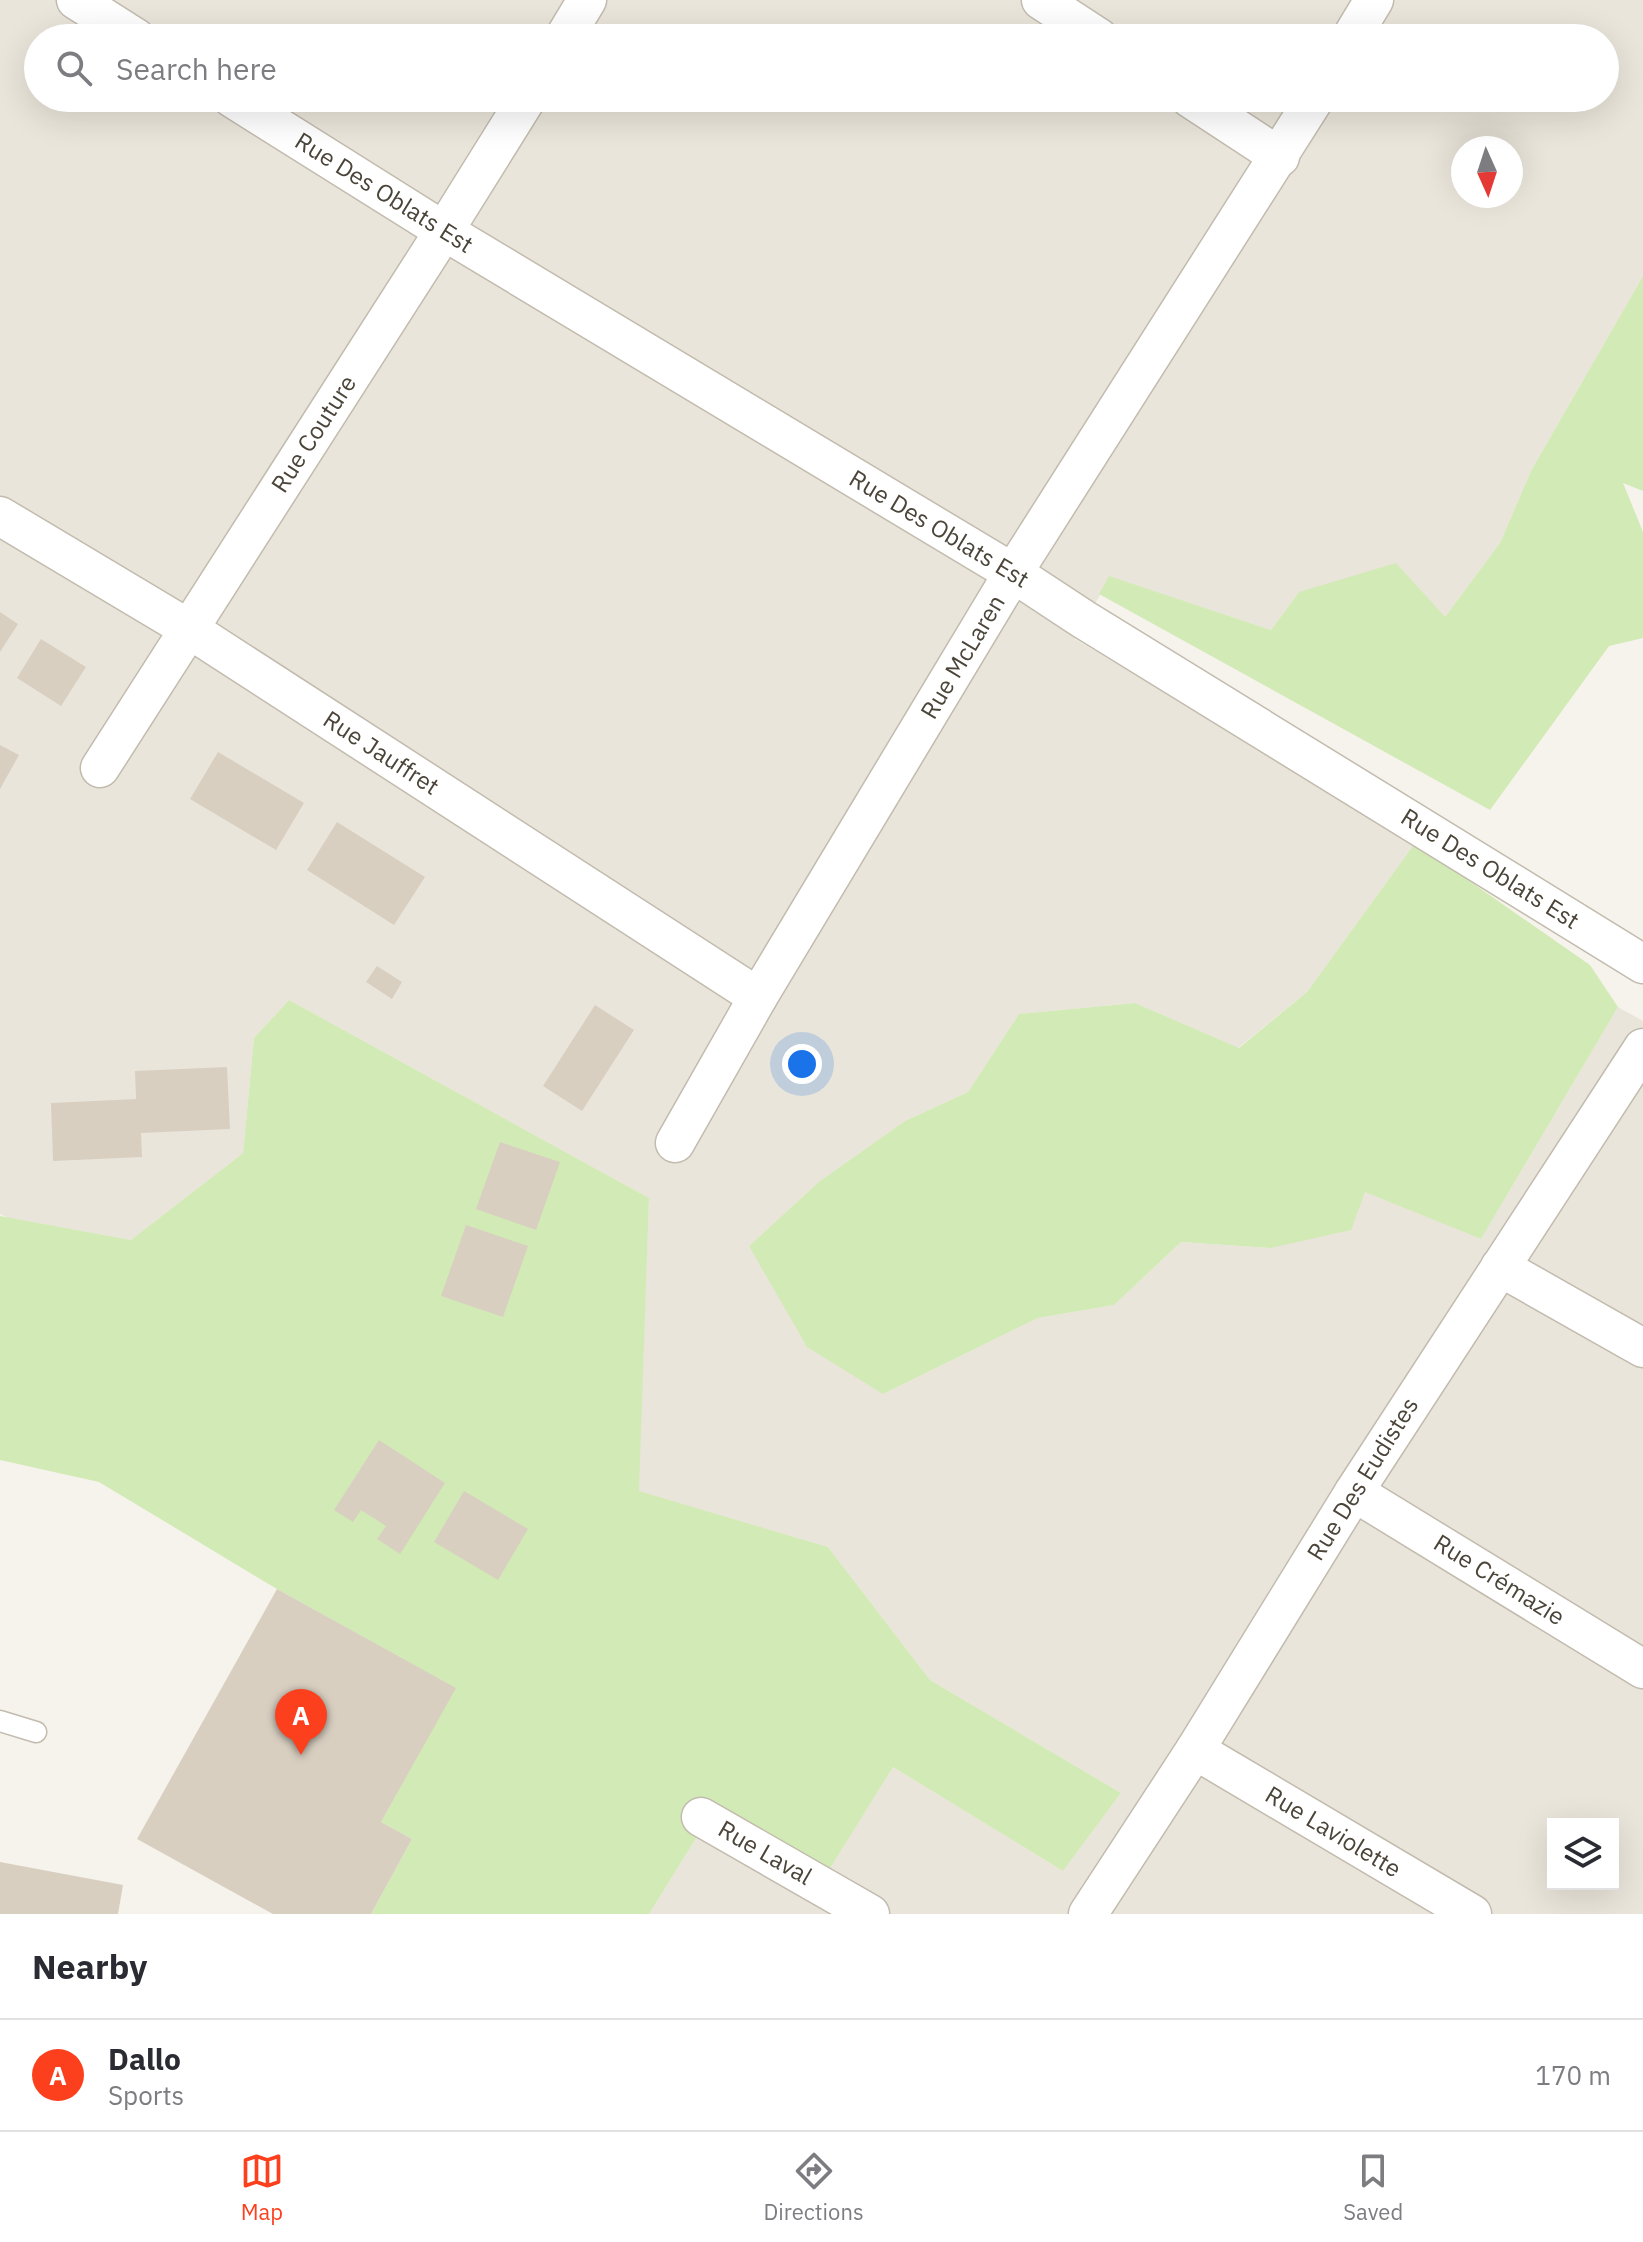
<!DOCTYPE html>
<html lang="en">
<head>
<meta charset="utf-8">
<style>
	body { margin:0; font-family:"IBM Plex Sans",sans-serif; background:#f2f2f3; color:#2b2b33 }
	.controls { position:absolute; right:24px; bottom:24px; display:grid; overflow:hidden; border-radius:0px; box-shadow:0 8px 32px #0002 }
	.controls button { width:72px; height:72px; display:grid; place-items:center; padding:0; border:0; border-bottom:2px solid #e1e1e2; background:#fff; color:#2b2b33; font:40px sans-serif }
	.compass { position:absolute; left:1451px; top:136px; width:72px; height:72px; border-radius:50%; background:#fff; box-shadow:0 8px 32px #0002; rotate:177deg }
	.you { position:absolute; left:802px; top:1064px; width:28px; height:28px; margin:-20px; border:6px solid #fff; border-radius:50%; background:#1a73e8; box-shadow:0 0 0 12px #1a73e833 }
	.badge { display:grid; place-items:center; width:52px; height:52px; border-radius:50%; background:#fc3f1d; color:#fff; font-size:26px; font-weight:700 }
	.pin { position:absolute; translate:-50% -66px; filter:drop-shadow(0 2px 4px #0008) }
	.pin::after { content:''; position:absolute; top:42px; width:28px; height:24px; background:inherit; clip-path:polygon(0 0,100% 0,50% 100%) }
	.list { margin:0; padding:0; list-style:none }
	h2 { display:flex; justify-content:space-between; align-items:center; height:104px; margin:0; padding:0 32px; font-size:34px }
	h2 small { font-size:26px; font-weight:400; color:#7c7c81 }
	.list li { display:grid; grid-template-columns:52px 1fr auto; gap:24px; align-items:center; box-sizing:border-box; height:112px; padding:0 32px; border-top:2px solid #e1e1e2 }
	.list b { display:block; font-size:30px; white-space:nowrap }
	.list p { margin:0; font-size:26px; white-space:nowrap; color:#7c7c81 }
	.list em { font-size:26px; font-style:normal; color:#7c7c81 }
	.icon { flex:none; width:44px; height:44px; fill:none; stroke:currentColor; stroke-width:2; stroke-linecap:round; stroke-linejoin:round }
	.map { position:relative; flex:none; width:1643px; height:1914px; overflow:hidden }
	.search { position:absolute; background:#fff; box-shadow:0 8px 32px #0002; left:24px; right:24px; top:24px; height:88px; display:flex; align-items:center; gap:20px; box-sizing:border-box; padding:0 28px; border-radius:44px; color:#7c7c81; font-size:30px }
	.sheet { height:216px; background:#fff }
	nav { display:flex; justify-content:space-around; align-items:center; box-sizing:border-box; height:112px; border-top:2px solid #e1e1e2; background:#fff; font-size:22px; color:#7c7c81 }
	nav a { display:grid; justify-items:center; gap:4px }
	nav .on { color:#fc3f1d }
	.map>svg:first-child { display:block }
	.residential { fill:#eae5da; fill-rule:evenodd }
	.green { fill:#d2eab5 }
	.building { fill:#d8cfc1 }
	.lines { fill:none; stroke-linecap:round; stroke-linejoin:round }
	.lane-casing { stroke:#c2bbae; stroke-width:23 }
	.street-casing { stroke:#c2bbae; stroke-width:41 }
	.lane { stroke:#fff; stroke-width:20 }
	.street { stroke:#fff; stroke-width:38 }
	.labels { text-anchor:middle; stroke-width:7; stroke-linejoin:round; paint-order:stroke }
	.street-label { font-size:24px; fill:#4b4439; stroke:#fff }
</style>
</head>
<body>
<div class="map">
<svg width="1643" height="1914" viewBox="0 0 1643 1914">
	<rect width="100%" height="100%" fill="#f6f3ec"/>
	<path class="residential" d="M0,0H1643V276L1531,471L1500,543L1445,617L1299,592L1271,630L1110,577L1075,639L1415,843L1307,992L1238,1048L1135,1003L1019,1014L968,1092L905,1121L820,1181L749,1246L883,1394L1038,1318L1114,1305L1181,1242L1271,1248L1365,1191L1481,1239L1618,1007L1643,1021V1914H649L711,1814L822,1880L893,1767L1063,1871L1121,1793L930,1680L828,1547L638,1491L649,1198L289,1000L254,1038L243,1153L131,1240L8,1218L0,1214ZM38,38H1605V98H38ZM1463,148H1511V196H1463ZM1553,1824H1613V1884H1553Z"/>
	<g class="green">
		<path d="M1643,276V491L1623,483L1643,532V638L1609,646L1490,810L1099,594L1109,576L1271,630L1299,592L1396,563L1445,617L1500,543L1531,471Z"/>
		<path d="M1415,843L1590,965L1618,1007L1481,1239L1365,1192L1351,1230L1271,1248L1181,1242L1114,1305L1038,1318L883,1394L807,1347L749,1246L820,1181L905,1121L968,1092L1019,1014L1135,1003L1239,1048L1307,992Z"/>
		<path d="M289,1000L649,1198L639,1491L828,1547L930,1680L1121,1793L1063,1871L893,1767L822,1881L711,1814L649,1914H371L412,1839L381,1822L455,1688L277,1589L99,1482L0,1460V1216L131,1240L243,1153L254,1038Z"/>
	</g>
	<g class="building">
		<path d="M0,612L18,624L0,652Z"/>
		<path d="M41,639L86,667L61,706L17,678Z"/>
		<path d="M0,745L19,755L0,789Z"/>
		<path d="M218,752L304,803L276,850L190,799Z"/>
		<path d="M337,822L425,877L394,925L307,870Z"/>
		<path d="M377,966L402,982L392,999L366,982Z"/>
		<path d="M595,1005L634,1030L582,1111L543,1086Z"/>
		<path d="M227,1067L230,1129L141,1133L142,1157L53,1161L51,1103L136,1099L135,1071Z"/>
		<path d="M500,1142L560,1162L536,1230L476,1209Z"/>
		<path d="M466,1225L528,1246L503,1317L441,1296Z"/>
		<path d="M379,1440L445,1483L400,1554L377,1539L386,1526L361,1510L353,1522L334,1510Z"/>
		<path d="M464,1491L528,1529L498,1580L434,1542Z"/>
		<path d="M277,1589L456,1688L381,1822L412,1839L371,1914H273L137,1839Z"/>
		<path d="M0,1862L123,1885L118,1914H0Z"/>
	</g>
	<g class="lines">
		<defs>
			<path id="lane" d="M0,1721L36,1732"/>
			<g id="street">
				<path d="M76,0L136,38"/>
				<path d="M1041,0L1099,38"/>
				<path d="M564,38L587,0"/>
				<path d="M1351,38L1374,0"/>
				<path d="M232,98L444,231L1013,573L1083,619L1643,964"/>
				<path d="M1190,98L1280,157"/>
				<path d="M0,516L189,629L758,997"/>
				<path d="M100,768L444,231L527,98"/>
				<path d="M675,1143L758,997L1013,573L1315,98"/>
				<path d="M1500,1267L1643,1348"/>
				<path d="M1354,1492L1643,1669"/>
				<path d="M1195,1750L1472,1914"/>
				<path d="M701,1817L870,1914"/>
				<path d="M1088,1914L1195,1750L1354,1492L1643,1048"/>
			</g>
		</defs>
		<use href="#lane" class="lane-casing"/>
		<use href="#street" class="street-casing"/>
		<use href="#lane" class="lane"/>
		<use href="#street" class="street"/>
	</g>
	<g class="labels">
		<g class="street-label">
			<text transform="translate(384 193) rotate(32)" y="8">Rue Des Oblats Est</text>
			<text transform="translate(314 434) rotate(-57)" y="8">Rue Couture</text>
			<text transform="translate(939 529) rotate(31)" y="8">Rue Des Oblats Est</text>
			<text transform="translate(963 657) rotate(-59)" y="8">Rue McLaren</text>
			<text transform="translate(381 753) rotate(33)" y="8">Rue Jauffret</text>
			<text transform="translate(1490 869) rotate(32)" y="8">Rue Des Oblats Est</text>
			<text transform="translate(1363 1479) rotate(-58)" y="8">Rue Des Eudistes</text>
			<text transform="translate(1499 1580) rotate(32)" y="8">Rue Crémazie</text>
			<text transform="translate(1333 1832) rotate(31)" y="8">Rue Laviolette</text>
			<text transform="translate(765 1853) rotate(30)" y="8">Rue Laval</text>
		</g>
	</g>
</svg>
<div class="controls">
<button><svg class="icon" aria-label="layers" viewBox="0 0 24 24"><path d="M12 4l9 5-9 5-9-5zM3 14l9 5 9-5"/></svg></button>
</div>
<svg class="compass" viewBox="-18 -18 36 36"><path d="M0-13l5 13h-10z" fill="#e53935"/><path d="M0 13l5-13h-10z" fill="#7c7c81"/></svg>
<div class="you"></div>
<div class="pin badge" style="left:301px;top:1755px">A</div>
<div class="search"><svg class="icon" aria-label="search" viewBox="0 0 24 24"><circle cx="10" cy="10" r="6"/><path d="M15 15l6 6"/></svg>Search here</div>
</div>
<section class="sheet">
<h2>Nearby<small></small></h2>
<ul class="list">
<li><span class="badge">A</span><div><b>Dallo</b><p>Sports</p></div><em>170 m</em></li>
</ul>
</section>
<nav>
<a class="on"><svg class="icon" aria-label="map" viewBox="0 0 24 24"><path d="M3 6l6-2 6 2 6-2v14l-6 2-6-2-6 2zM9 4v14M15 6v14"/></svg>Map</a>
<a><svg class="icon" aria-label="directions" viewBox="0 0 24 24"><path d="M12 3l9 9-9 9-9-9zM9 14v-3h6M13 9l2 2-2 2"/></svg>Directions</a>
<a><svg class="icon" aria-label="saved" viewBox="0 0 24 24"><path d="M7 4h10v16l-5-4-5 4z"/></svg>Saved</a>
</nav>
</body>
</html>
